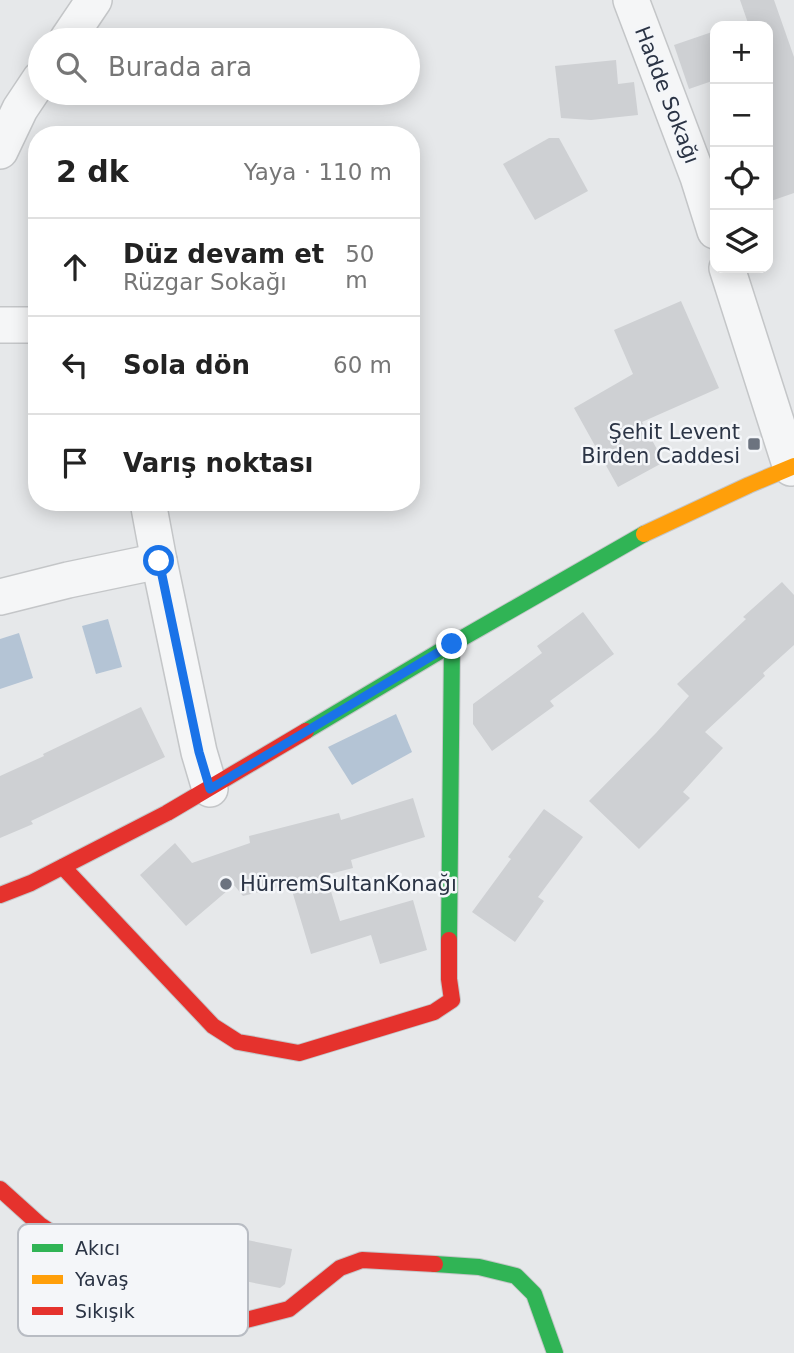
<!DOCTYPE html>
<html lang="tr">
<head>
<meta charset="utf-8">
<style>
	body { margin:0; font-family:"DejaVu Sans",sans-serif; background:#f6f6f6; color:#222 }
	.controls { position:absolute; right:21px; top:21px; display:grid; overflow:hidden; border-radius:14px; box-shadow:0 4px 18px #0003 }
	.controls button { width:63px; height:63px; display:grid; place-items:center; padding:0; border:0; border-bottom:2px solid #e0e0e0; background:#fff; color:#222; font:35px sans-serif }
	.stop { position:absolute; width:21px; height:21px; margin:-16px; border:5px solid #1a73e8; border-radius:50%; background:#fff }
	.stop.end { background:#1a73e8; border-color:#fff; box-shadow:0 2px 7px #0008 }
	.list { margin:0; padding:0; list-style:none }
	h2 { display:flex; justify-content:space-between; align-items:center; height:91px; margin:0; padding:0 28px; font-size:30px }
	h2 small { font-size:23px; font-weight:400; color:#767676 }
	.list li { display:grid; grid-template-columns:46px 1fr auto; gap:21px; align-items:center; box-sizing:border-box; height:98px; padding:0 28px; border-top:2px solid #e0e0e0 }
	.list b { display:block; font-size:26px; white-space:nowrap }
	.list p { margin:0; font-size:23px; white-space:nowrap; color:#767676 }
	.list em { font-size:23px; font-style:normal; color:#767676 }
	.icon { flex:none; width:38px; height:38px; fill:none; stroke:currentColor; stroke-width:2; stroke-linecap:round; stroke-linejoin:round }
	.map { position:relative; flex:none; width:794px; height:1353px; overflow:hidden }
	.search { position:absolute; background:#fff; box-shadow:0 4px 18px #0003; left:28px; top:28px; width:392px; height:77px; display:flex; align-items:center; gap:18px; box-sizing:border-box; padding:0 24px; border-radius:38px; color:#767676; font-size:26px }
	.panel { position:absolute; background:#fff; box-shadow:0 4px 18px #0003; left:28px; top:126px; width:392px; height:385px; border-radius:28px }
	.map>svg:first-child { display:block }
	.water { fill:#b4c4d5 }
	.building { fill:#ced0d3 }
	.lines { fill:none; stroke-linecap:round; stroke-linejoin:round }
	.street-casing { stroke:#c4c6c8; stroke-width:38 }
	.fast-casing { stroke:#c4c6c8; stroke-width:18 }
	.slow-casing { stroke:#c4c6c8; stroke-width:18 }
	.jam-casing { stroke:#c4c6c8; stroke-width:18 }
	.street { stroke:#f5f6f7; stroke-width:35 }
	.fast { stroke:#30b455; stroke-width:16 }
	.slow { stroke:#ff9f0a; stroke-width:16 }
	.jam { stroke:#e5322d; stroke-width:16 }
	.route { stroke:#1a73e8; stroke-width:9 }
	.poi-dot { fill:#6c737f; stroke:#f4f6f9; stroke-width:2.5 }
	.labels { text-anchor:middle; stroke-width:5; stroke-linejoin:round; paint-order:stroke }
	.street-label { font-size:21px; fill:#2b3445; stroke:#f4f6f9 }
	.poi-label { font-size:21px; fill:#2b3445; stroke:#f4f6f9; text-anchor:end }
	.key { fill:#f4f6f9; stroke:#b8bcc3; stroke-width:2 }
	.key-label { font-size:19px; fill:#2b3445 }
</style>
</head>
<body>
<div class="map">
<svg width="794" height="1353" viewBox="0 0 794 1353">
	<rect width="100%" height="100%" fill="#e6e8ea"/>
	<g class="water">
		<path d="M108,619L122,667L96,674L82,626Z"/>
		<path d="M19,633L33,678L0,689V639Z"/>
		<path d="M396,714L412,752L352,785L328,747Z"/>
	</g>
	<g class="building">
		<path d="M740,0H774L794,57V193L768,202V26H749Z"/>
		<path d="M715,31V80L689,89L674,45Z"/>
		<path d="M616,60L618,84L634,82L638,115L591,120L561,118L555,66Z"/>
		<path d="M549,138H559L588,191L535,220L503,164Z"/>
		<path d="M681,301L719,388L642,422L664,462L618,487L574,408L633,374L614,330Z"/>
		<path d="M782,582L794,595V645L763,673L765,676L705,732L723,748L683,792L690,798L639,849L589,801L656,733L689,696L677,684L746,619L743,617Z"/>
		<path d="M583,612L614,654L550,701L554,706L492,751L473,724V704L542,653L537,646Z"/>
		<path d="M141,707L165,757L31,821L33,824L0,838V776L44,756L43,754Z"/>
		<path d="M413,798L425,837L351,860L353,868L326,875L340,921L413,900L427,950L380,964L371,935L311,954L290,884L243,896L234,885L186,926L140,875L175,843L192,863L250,843L249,836L339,813L341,820Z"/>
		<path d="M544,809L583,837L538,897L544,901L515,942L472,912L511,859L508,857Z"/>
		<path d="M232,1237L292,1249L285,1284L280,1288L224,1277Z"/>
	</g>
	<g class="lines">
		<defs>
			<g id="street">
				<path d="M631,0L698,177L715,231"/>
				<path d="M67,40L94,0"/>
				<path d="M0,151L20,109L40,79"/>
				<path d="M727,268L791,468"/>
				<path d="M0,325H37"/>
				<path d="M148,502L159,561L199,752L210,789"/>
				<path d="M0,597L68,580L159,561"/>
			</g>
			<g id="fast">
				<path d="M306,731L452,644L644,534"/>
				<path d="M449,940L452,644"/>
				<path d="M435,1264L479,1267L516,1276L534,1294L555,1353"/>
			</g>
			<path id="slow" d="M644,534L749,485L794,466"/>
			<g id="jam">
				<path d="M63,867L213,1026L238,1042L299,1053L434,1012L452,1000L449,979V940"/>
				<path d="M0,895L31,883L167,813L306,731"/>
				<path d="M0,1189L40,1225L141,1292L195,1315L242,1321L289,1309L340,1268L362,1260L435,1264"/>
			</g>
		</defs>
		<use href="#street" class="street-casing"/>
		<use href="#fast" class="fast-casing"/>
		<use href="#slow" class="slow-casing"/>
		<use href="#jam" class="jam-casing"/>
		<use href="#street" class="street"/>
		<use href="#fast" class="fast"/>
		<use href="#slow" class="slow"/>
		<use href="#jam" class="jam"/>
	</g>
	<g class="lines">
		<path class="route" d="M159,561L199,752L210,789L452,644"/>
	</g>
	<g class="poi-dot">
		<rect x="747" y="437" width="14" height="14" rx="3.5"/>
		<circle cx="226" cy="884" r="7"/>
	</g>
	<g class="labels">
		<g class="street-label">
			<text transform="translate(667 95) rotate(69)" y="7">Hadde Sokağı</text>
		</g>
		<g class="poi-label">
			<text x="740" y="439">Şehit Levent<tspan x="740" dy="24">Birden Caddesi</tspan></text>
			<text x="240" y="891" text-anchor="start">HürremSultanKonağı</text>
		</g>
	</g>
	<rect x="18" y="1224" width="230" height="112" rx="10" class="key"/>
	<rect x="32" y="1244" width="31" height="8" fill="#30b455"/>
	<rect x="32" y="1275" width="31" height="9" fill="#ff9f0a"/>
	<rect x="32" y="1307" width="31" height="8" fill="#e5322d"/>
	<g class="key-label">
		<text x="75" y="1255">Akıcı</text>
		<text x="75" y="1286">Yavaş</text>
		<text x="75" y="1318">Sıkışık</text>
	</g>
</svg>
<div class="controls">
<button>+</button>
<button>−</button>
<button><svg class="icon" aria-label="locate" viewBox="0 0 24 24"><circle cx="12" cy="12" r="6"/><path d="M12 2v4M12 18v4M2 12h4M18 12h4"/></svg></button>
<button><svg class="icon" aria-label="layers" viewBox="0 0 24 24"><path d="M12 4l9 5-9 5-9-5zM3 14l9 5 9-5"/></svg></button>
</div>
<div class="stop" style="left:159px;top:561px"></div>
<div class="stop end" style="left:452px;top:644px"></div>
<div class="search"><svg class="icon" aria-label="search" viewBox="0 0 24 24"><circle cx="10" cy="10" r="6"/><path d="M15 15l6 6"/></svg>Burada ara</div>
<section class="panel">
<h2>2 dk<small>Yaya · 110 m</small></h2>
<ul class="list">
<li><svg class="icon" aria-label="ahead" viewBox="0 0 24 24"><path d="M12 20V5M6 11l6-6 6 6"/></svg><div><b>Düz devam et</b><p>Rüzgar Sokağı</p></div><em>50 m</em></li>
<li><svg class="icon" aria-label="left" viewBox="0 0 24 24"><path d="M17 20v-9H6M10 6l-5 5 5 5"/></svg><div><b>Sola dön</b></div><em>60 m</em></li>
<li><svg class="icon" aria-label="arrive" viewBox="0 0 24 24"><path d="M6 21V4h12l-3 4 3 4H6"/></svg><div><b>Varış noktası</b></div></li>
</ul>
</section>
</div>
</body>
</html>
